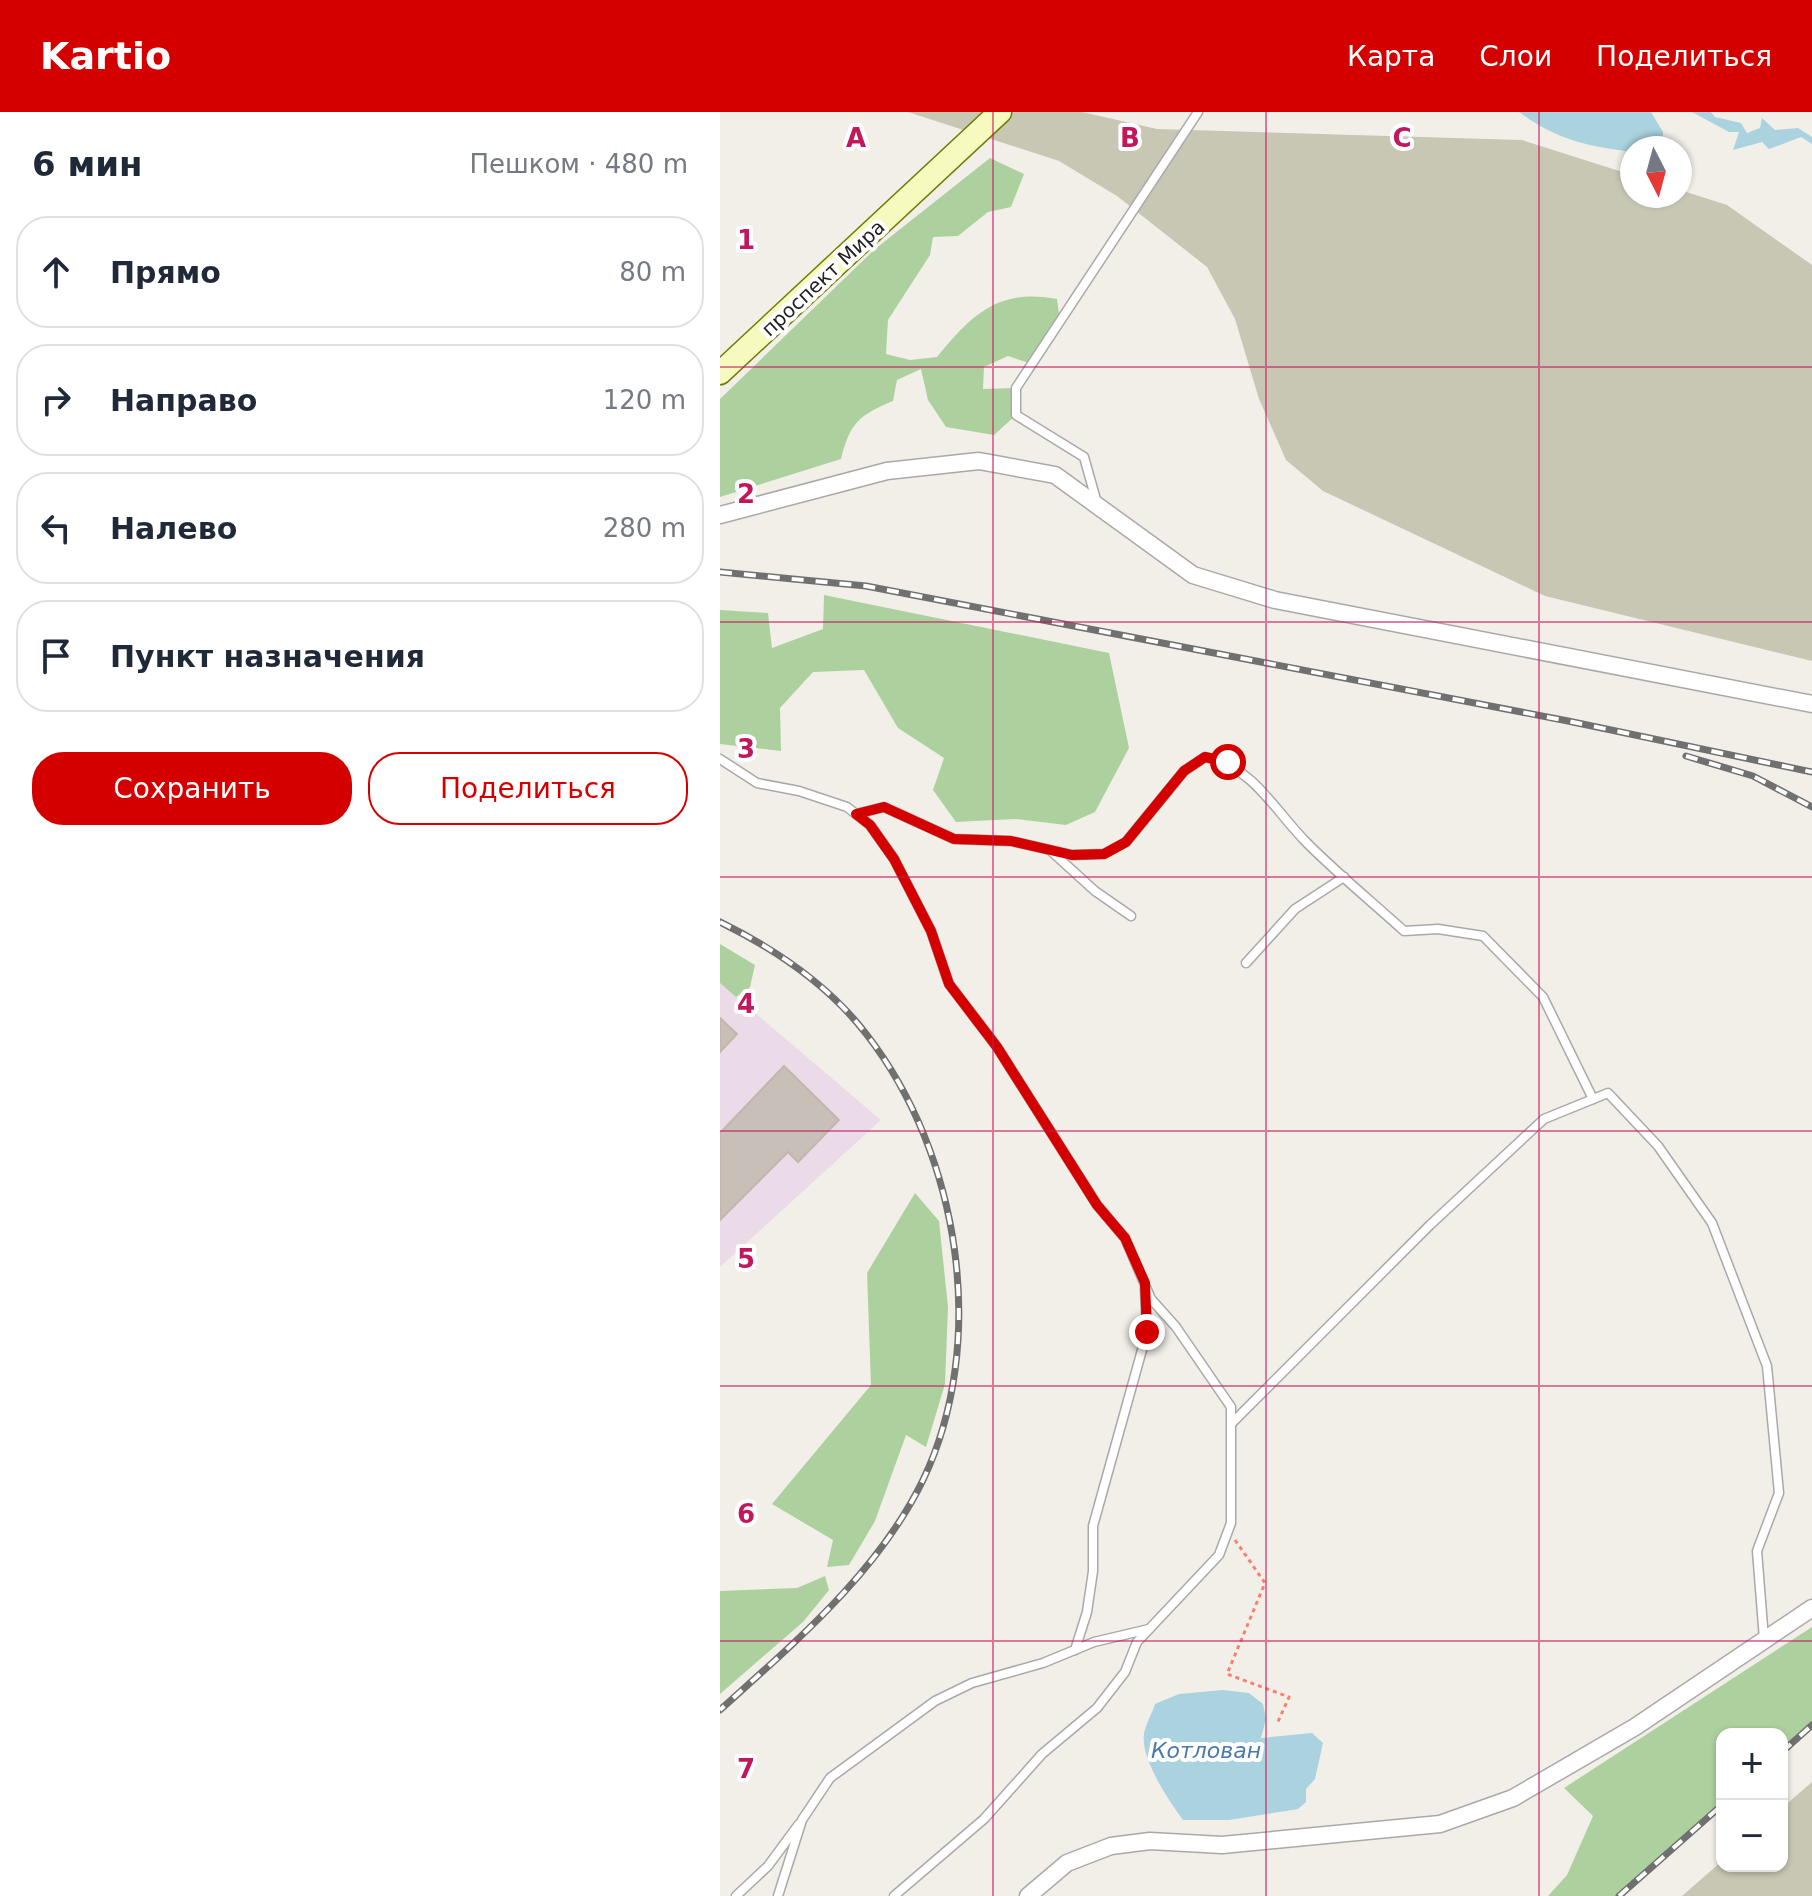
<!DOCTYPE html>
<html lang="ru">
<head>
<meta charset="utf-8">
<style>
	body { margin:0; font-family:"DejaVu Sans",sans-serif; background:#f6f6f7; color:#1f2937 }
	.controls { position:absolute; right:24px; bottom:24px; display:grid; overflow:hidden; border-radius:16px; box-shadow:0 2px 6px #0004 }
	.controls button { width:72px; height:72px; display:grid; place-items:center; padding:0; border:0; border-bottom:2px solid #e0e1e3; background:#fff; color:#1f2937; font:40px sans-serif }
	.compass { position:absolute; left:900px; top:24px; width:72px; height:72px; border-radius:50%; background:#fff; box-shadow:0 2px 6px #0004; rotate:174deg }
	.stop { position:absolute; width:24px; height:24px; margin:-18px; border:6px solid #d40000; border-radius:50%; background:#fff }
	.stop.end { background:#d40000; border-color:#fff; box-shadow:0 2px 8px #0008 }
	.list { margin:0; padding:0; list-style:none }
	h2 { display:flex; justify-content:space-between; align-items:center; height:104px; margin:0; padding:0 32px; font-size:34px }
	h2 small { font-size:26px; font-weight:400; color:#747a83 }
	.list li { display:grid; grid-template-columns:52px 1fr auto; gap:24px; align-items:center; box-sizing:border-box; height:112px; margin:0 16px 16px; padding:0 16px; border:2px solid #e0e1e3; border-radius:32px }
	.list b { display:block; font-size:30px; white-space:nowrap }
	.list em { font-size:26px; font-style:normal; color:#747a83 }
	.actions { display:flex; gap:16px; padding:24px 32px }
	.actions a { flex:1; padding:18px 0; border:2px solid #d40000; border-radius:32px; text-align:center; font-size:28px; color:#d40000 }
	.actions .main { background:#d40000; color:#fff }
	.icon { flex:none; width:44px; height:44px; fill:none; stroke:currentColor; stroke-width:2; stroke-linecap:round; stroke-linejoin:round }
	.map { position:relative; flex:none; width:1092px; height:1784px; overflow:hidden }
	header { display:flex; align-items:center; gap:48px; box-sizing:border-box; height:112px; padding:0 40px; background:#d40000; color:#fff }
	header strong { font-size:38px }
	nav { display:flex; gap:44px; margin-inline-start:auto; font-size:28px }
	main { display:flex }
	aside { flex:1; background:#fff }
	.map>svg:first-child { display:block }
	.industrial { fill:#ebdbe8 }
	.construction { fill:#c7c7b4 }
	.forest { fill:#add19e }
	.water { fill:#aad3df }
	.building { fill:#c7bfb8; stroke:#c4b6ab; stroke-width:2 }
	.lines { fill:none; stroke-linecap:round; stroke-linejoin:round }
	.service-casing { stroke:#a9a9a9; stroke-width:11 }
	.minor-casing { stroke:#a9a9a9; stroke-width:19 }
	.secondary-casing { stroke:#707d05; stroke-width:25 }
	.path { stroke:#fa8072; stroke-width:3; stroke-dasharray:4 4; stroke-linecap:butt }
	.service { stroke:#fff; stroke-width:8 }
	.minor { stroke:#fff; stroke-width:16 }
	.secondary { stroke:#f7fabf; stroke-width:22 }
	.rail-casing { stroke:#707070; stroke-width:7 }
	.rail { stroke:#fff; stroke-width:4; stroke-dasharray:12; stroke-linecap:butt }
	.route { stroke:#d40000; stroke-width:10 }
	.grid { fill:none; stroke:#c2185b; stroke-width:2; stroke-opacity:0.55 }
	.labels { text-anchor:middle; stroke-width:8; stroke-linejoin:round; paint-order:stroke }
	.street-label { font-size:20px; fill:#222; stroke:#fff }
	.water-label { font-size:22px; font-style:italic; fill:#4a7aab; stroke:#fff }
	.grid-label { font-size:26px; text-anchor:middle; font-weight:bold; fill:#c2185b; stroke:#fff; stroke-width:8; stroke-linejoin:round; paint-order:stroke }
</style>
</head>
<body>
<header>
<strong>Kartio</strong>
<nav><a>Карта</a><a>Слои</a><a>Поделиться</a></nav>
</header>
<main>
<aside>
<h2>6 мин<small>Пешком · 480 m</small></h2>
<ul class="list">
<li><svg class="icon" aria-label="ahead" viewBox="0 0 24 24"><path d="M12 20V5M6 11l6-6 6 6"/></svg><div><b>Прямо</b></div><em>80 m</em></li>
<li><svg class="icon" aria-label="right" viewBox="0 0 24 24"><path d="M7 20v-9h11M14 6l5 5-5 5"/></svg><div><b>Направо</b></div><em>120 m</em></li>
<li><svg class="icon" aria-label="left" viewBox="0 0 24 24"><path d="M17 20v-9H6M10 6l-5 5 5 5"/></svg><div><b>Налево</b></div><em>280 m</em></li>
<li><svg class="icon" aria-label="arrive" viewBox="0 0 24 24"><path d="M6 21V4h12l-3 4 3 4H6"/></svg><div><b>Пункт назначения</b></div></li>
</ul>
<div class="actions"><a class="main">Сохранить</a><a>Поделиться</a></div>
</aside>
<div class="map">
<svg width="1092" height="1784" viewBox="0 0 1092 1784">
	<rect width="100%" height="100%" fill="#f2efe9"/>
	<path class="industrial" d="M0,871L161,1008L0,1155Z"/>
	<g class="construction">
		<path d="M188,0H362L437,17L802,28L912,63V84H960V78L1007,93L1092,153V549L825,484L603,379L566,348L539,287L515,207L487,155L397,84L339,49Z"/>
		<path d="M1092,1670V1784H962L1002,1749V1754H1062V1696Z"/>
	</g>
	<g class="forest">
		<path d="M270,46L304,62L291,95L268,100L238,124L213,125L210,143L168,208L166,242L190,248L217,245C252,202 279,176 337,187L340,210L312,252L288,244L264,255L263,277L296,276V303L274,323L226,315L208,288L201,257L177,268L173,289C139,303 130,311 121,347L0,385V287L155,137Z"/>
		<path d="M104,483L389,541L409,636L375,700L346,713L295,707L236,710L213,678L224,646L178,616L144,558L93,560L60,596L61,639L0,632V498L48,501L52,536L103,517Z"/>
		<path d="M0,832L35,853L30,875L16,885L0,871Z"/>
		<path d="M195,1081L219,1109L228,1195L225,1272L206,1335L186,1323L155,1409L129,1453L107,1455L113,1428L52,1392L151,1273L147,1161Z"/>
		<path d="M105,1464L109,1478L83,1510L0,1582V1479L77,1476Z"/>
		<path d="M1092,1515V1613L1062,1640V1622H1002V1693L899,1784H828L847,1763L873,1704L844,1676Z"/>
	</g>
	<g class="water">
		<path d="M799,0H931L943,20V32L939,36H912V40C866,34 837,28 799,0Z"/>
		<path d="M972,0H991L995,5L1021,11L1027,21L1040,16L1042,6L1055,18L1078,16L1092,25V32L1081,25L1049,37L1042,30L1013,38L1019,20H1009Z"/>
		<path d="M503,1578L529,1581L543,1592L546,1607L541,1626L592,1621L603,1631L595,1667L586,1677V1690L578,1697L509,1708H463C449,1689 420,1646 424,1622C425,1613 432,1602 435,1592L459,1582Z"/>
	</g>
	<g class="building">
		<path d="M0,906L17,922L0,940Z"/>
		<path d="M64,954L119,1008L78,1050L68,1040L0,1108V1021Z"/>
	</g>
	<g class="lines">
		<defs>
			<g id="service">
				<path d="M377,391L364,345L296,303V276L478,0"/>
				<path d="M0,647L37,671L79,679L127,695L150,713L174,747L211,819L229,872L277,935L377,1093L405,1126L431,1187L456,1215L511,1295V1411L499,1443L417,1530L405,1560L377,1596L322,1642L264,1707L174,1784"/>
				<path d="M136,702L164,695L234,727L291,729L352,743L384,742L406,730L464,659L485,645C535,656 553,697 587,731C618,762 652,790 684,819L718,817L763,824L823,885L873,987"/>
				<path d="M331,739L375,779L411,804"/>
				<path d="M526,851L575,797L624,765"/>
				<path d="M512,1311L710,1113L824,1007L888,981L938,1034L992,1111L1047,1254L1059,1381L1037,1439L1044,1527"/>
				<path d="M355,1538L367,1500L373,1459V1414L427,1220L425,1177"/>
				<path d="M16,1784L48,1754L79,1712"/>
				<path d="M58,1784L82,1708L110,1666L215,1589L252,1571L323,1551L374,1530L429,1517"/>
			</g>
			<g id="minor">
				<path d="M0,403L167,359L259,349L335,363L473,463L555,488L1092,592"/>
				<path d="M308,1784L347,1751L391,1734L430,1729L502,1733L720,1712L793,1686L915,1615L1092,1496"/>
			</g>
			<path id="secondary" d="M0,261L280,0"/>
		</defs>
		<use href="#service" class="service-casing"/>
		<use href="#minor" class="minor-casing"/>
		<use href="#secondary" class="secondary-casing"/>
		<path class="path" d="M515,1428L545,1471L507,1562L569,1585L557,1612"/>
		<use href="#service" class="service"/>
		<use href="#minor" class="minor"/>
		<use href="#secondary" class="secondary"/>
		<defs>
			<g id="rail">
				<path d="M0,460L146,474L848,609L1092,660"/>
				<path d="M966,644L1033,664L1092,695"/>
				<path d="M0,810C55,837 109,873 147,923C240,1043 269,1230 203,1368C158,1461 75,1530 0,1598"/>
				<path d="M1062,1640L1092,1613"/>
				<path d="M899,1784L1002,1693"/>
			</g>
		</defs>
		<use href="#rail" class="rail-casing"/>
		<use href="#rail" class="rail"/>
	</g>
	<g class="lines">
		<path class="route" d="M427,1220L425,1171L405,1126L377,1093L277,935L229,872L211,819L174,747L150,713L136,702L164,695L234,727L291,729L352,743L384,742L406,730L464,659L485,645L508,650"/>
	</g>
	<path class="grid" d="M273,0V1784M546,0V1784M819,0V1784M0,255H1092M0,510H1092M0,765H1092M0,1019H1092M0,1274H1092M0,1529H1092"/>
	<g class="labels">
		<g class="street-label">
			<text transform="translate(103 166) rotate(-43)" y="7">проспект Мира</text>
		</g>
		<g class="water-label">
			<text x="486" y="1646">Котлован</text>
		</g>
	</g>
	<g class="grid-label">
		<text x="136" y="35">A</text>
		<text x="410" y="35">B</text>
		<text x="682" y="35">C</text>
		<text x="26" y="137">1</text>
		<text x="26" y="391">2</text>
		<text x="26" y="646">3</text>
		<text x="26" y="901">4</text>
		<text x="26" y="1156">5</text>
		<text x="26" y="1411">6</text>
		<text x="26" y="1666">7</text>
	</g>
</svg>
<div class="controls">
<button>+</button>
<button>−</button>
</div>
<svg class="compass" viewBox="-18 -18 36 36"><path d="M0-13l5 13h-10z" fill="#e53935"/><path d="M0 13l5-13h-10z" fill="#747a83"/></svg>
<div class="stop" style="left:508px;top:650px"></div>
<div class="stop end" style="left:427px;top:1220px"></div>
</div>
</main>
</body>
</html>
